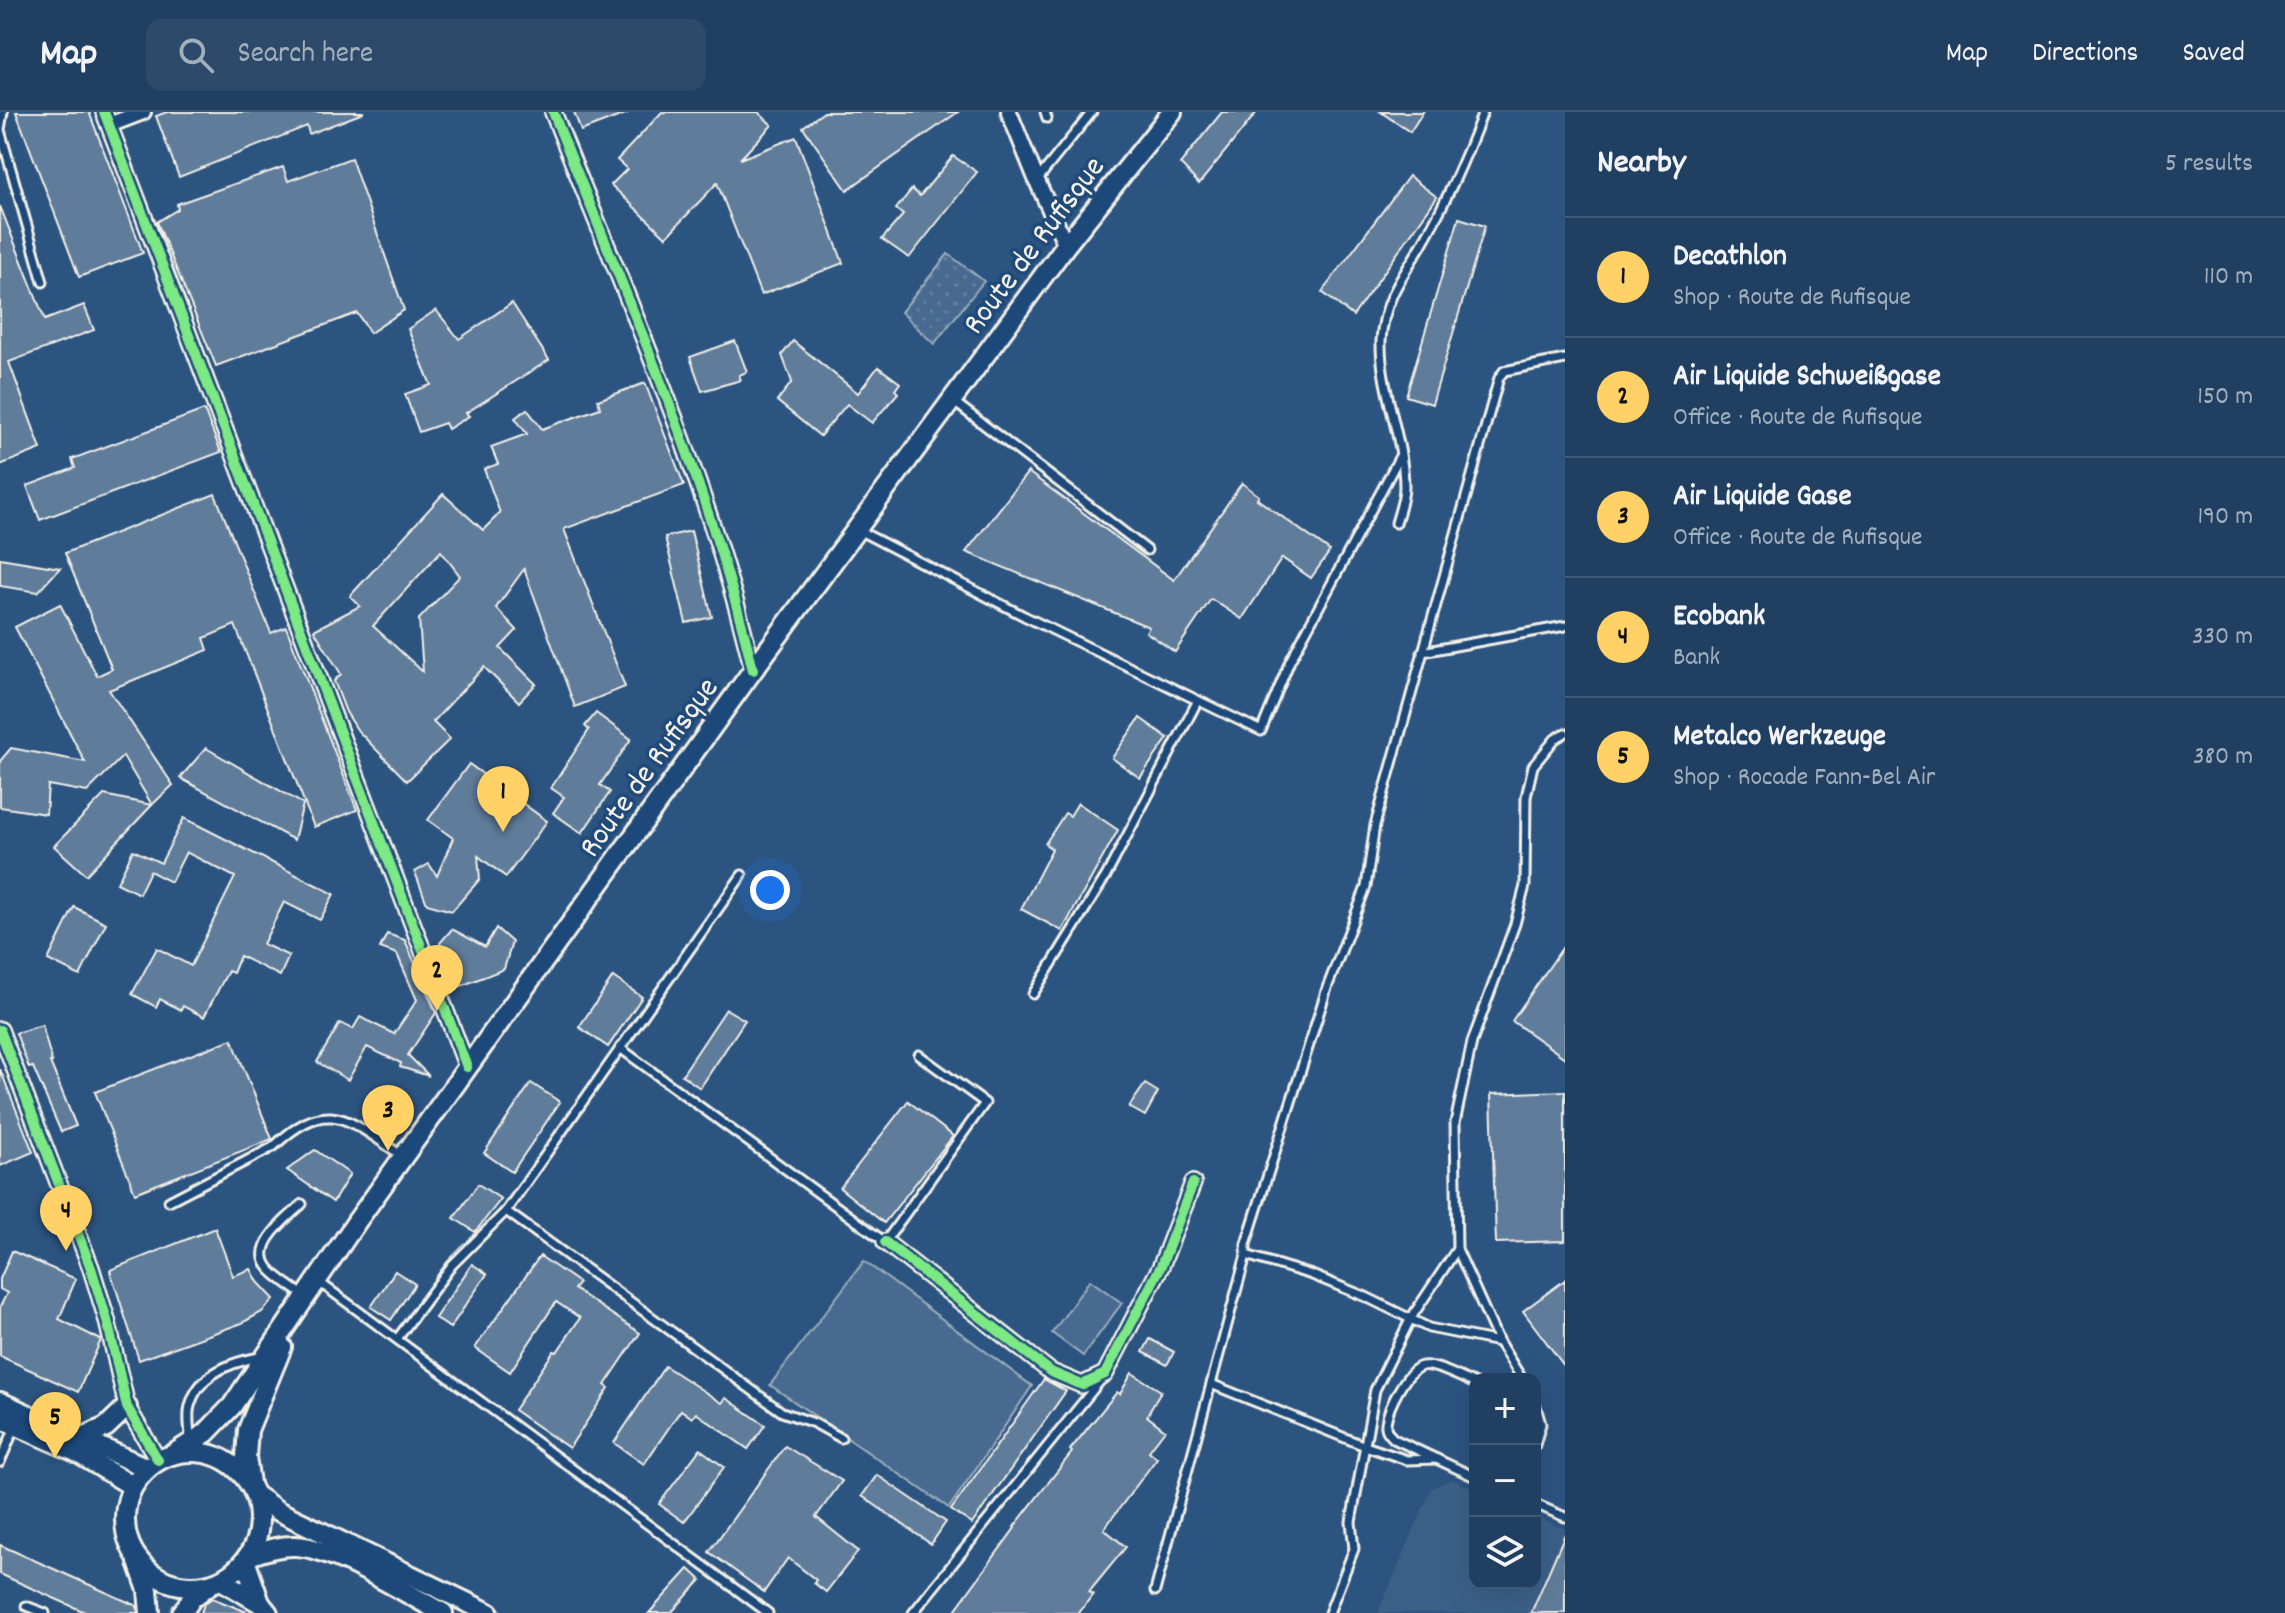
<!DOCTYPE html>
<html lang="en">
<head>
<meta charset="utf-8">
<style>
	body { margin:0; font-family:Dekko,sans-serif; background:#2d4a6a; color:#f1f3f6 }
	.controls { position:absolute; right:24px; bottom:24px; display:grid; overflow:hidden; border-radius:16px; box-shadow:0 8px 32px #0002 }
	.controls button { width:72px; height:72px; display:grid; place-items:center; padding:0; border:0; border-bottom:2px solid #3e5876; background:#213f61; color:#f1f3f6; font:40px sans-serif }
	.you { position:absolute; left:770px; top:778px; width:28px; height:28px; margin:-20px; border:6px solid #fff; border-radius:50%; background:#1a73e8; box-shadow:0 0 0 12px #1a73e833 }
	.badge { display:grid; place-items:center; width:52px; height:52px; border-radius:50%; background:#ffd166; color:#111; font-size:26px; font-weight:700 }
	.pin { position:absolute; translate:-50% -66px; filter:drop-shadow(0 2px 4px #0008) }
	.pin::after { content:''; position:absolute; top:42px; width:28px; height:24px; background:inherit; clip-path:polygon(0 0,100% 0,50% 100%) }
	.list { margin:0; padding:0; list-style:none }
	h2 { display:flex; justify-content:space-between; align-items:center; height:104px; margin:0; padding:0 32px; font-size:34px }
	h2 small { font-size:26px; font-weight:400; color:#a2afbd }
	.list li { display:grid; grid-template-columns:52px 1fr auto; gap:24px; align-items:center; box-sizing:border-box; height:120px; padding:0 32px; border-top:2px solid #3e5876 }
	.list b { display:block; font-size:30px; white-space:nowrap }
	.list p { margin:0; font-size:26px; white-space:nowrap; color:#a2afbd }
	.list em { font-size:26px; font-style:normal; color:#a2afbd }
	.icon { flex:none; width:44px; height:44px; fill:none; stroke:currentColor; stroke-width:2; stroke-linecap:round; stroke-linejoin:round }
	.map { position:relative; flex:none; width:1565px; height:1501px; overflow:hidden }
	header { display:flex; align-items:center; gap:48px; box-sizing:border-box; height:112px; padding:0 40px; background:#213f61; border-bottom:2px solid #3e5876 }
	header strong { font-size:38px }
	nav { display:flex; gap:44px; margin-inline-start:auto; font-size:28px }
	.search { width:560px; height:72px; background:#2d4a6a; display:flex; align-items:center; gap:20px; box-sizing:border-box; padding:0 28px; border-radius:16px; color:#a2afbd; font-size:30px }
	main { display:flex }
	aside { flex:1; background:#213f61 }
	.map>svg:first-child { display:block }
	.built { fill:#3b6088 }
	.green { fill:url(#green-dots); stroke:#9eaebc; stroke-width:2 }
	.pitch { fill:#496b90; stroke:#9eaebc; stroke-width:2 }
	.building { fill:#5e7b9a; stroke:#f4f1e8; stroke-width:2; fill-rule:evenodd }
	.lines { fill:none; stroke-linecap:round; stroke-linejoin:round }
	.lane-casing { stroke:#f4f1e8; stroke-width:13 }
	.street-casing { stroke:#f4f1e8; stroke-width:20 }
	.secondary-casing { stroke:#f4f1e8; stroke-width:24 }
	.lane { stroke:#1f4a7a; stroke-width:7 }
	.street { stroke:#1f4a7a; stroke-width:14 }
	.secondary { stroke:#1f4a7a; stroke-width:18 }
	.cycleway-casing { stroke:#1f4a7a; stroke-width:15 }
	.cycleway { stroke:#7ce984; stroke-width:10 }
	.labels { text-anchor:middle; stroke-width:7; stroke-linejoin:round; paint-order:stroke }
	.street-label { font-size:32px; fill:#f4f1e8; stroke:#1f4a7a }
</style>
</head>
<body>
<header>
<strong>Map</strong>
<div class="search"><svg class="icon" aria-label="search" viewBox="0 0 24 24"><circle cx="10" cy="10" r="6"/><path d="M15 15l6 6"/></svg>Search here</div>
<nav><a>Map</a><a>Directions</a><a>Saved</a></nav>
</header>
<main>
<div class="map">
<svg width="1565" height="1501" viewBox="0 0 1565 1501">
	<defs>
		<pattern id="green-dots" width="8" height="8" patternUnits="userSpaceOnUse" patternTransform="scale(2)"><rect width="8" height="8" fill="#496b90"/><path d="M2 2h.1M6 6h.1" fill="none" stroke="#6481a0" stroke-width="1.8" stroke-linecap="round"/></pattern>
	</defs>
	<rect width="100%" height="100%" fill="#2c5481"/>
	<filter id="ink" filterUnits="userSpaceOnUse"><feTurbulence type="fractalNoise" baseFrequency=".0125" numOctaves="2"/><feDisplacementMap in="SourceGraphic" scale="16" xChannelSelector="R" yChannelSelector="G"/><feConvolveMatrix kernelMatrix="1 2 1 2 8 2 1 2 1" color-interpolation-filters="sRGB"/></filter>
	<g filter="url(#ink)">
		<path class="built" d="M1452,1367L1475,1377V1471H1535V1404L1565,1417V1501H1378L1432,1376Z"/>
		<path class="green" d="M948,142L984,169L934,232L901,200Z"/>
		<g class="pitch">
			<path d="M864,1149L1032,1274L949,1396L770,1273Z"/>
			<path d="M1090,1168L1122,1191L1083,1244L1052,1221Z"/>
		</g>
		<g class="building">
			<path d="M16,0H89L143,141L79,165Z"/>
			<path d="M167,0H363V1L309,22L307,14L179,65L156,4Z"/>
			<path d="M574,0H628V1L581,19Z"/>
			<path d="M662,0H758L772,13L740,47L796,25L843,151L761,183L717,71L666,125L611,73L627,57L617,48Z"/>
			<path d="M824,0H958L847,78L803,15Z"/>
			<path d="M1222,0H1257L1199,72L1180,52Z"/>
			<path d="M1381,0H1423L1410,20Z"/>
			<path d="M953,44L977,60L909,146L882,127L903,103L896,97L912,77L920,84Z"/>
			<path d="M351,46L404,198L370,221L357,201L216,254L157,110L178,97L177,92L283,55L288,69Z"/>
			<path d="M1409,64L1437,85L1353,204L1322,180Z"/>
			<path d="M0,94L45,208L84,193L94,218L9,250L41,337L0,353Z"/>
			<path d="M1459,106L1485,114L1432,292L1406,284Z"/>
			<path d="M512,191L549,248L466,301L469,304L448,317L445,311L419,320L405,282L431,273L408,217L436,198L459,227Z"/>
			<path d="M735,229L747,260L739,263L741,268L702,279L690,245Z"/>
			<path d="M793,229L858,281L878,255L900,271L895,278L898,281L872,311L847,292L820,324L777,289L792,270L782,243Z"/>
			<path d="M645,271L684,373L564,417L625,575L575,595L524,457L496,496L517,518L500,536L536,572L519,590L484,555L433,610L450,627L407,669L358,619L346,600L334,569L341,562L314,518L360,494L350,484L443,382L483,418L500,401L484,357L498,352L491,335L527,322L515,306L527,297L542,317L600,296L598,288ZM441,439L460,464L419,507L423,560L373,514Z"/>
			<path d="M204,298L221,340L40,408L27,374L75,356L72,347Z"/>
			<path d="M1028,360L1174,468L1242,371L1259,384L1257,387L1330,439L1311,466L1282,446L1242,507L1211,487L1175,540L1146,520L1149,515L966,440Z"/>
			<path d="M215,382L271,521L286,515L357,698L314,715L235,513L204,526L208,538L109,578L173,673L152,693L123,644L87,680L48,673L46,702L0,695V649L11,636L85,650L15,515L60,492L97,564L112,557L65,441Z"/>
			<path d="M691,419L712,505L686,511L665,425Z"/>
			<path d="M0,446L60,456L38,480L0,474Z"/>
			<path d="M596,601L631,627L600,673L610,680L582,721L553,701L564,685L551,676L589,618L585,614Z"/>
			<path d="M1140,606L1168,626L1140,666L1112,646Z"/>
			<path d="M206,636L303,692L294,728L180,666Z"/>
			<path d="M469,652L547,709L506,765L478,744L480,767L452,799L427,792L415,760L429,752L437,764L453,726L428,708Z"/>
			<path d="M104,683L152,693L86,763L54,734Z"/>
			<path d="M1078,691L1118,718L1062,819L1021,797L1052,737L1045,732L1065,701L1070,704Z"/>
			<path d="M184,706L334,782L320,808L284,790L263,832L289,844L280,864L240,844L233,861L228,859L204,905L183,894L181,898L160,887L156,895L132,882L157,836L191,854L235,765L186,740L171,770L150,759L139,782L117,771L133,738L161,751Z"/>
			<path d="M74,795L106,811L80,864L48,848Z"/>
			<path d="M496,816L512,830L504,857L456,876L440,831L452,817L485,835Z"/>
			<path d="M387,822L405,828L436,901L408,943L429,964L400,955L401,951L367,935L348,968L317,950L340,911L353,917L360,905L394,922L417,888L397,842L380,836Z"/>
			<path d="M1565,832V946L1512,909Z"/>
			<path d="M613,865L642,885L608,935L579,915Z"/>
			<path d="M726,897L745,908L700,976L682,963Z"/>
			<path d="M42,913L52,950H50L76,1014L61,1020L33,955L29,956L16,921Z"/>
			<path d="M232,927L272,1027L135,1081L95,980Z"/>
			<path d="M0,957L33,1040L0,1054Z"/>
			<path d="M531,971L560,990L512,1060L484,1041Z"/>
			<path d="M1145,972L1158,980L1145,1004L1129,995Z"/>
			<path d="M1565,979V1129L1496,1131L1491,982Z"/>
			<path d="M908,989L953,1024L884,1111L840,1076Z"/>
			<path d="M315,1038L350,1062L333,1090L287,1058Z"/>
			<path d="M478,1072L501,1087L475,1120L454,1106Z"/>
			<path d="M215,1116L233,1164L251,1157L258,1170L274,1187L262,1200L242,1211L139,1248L110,1158Z"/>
			<path d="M12,1139L76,1167L59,1207L101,1228L78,1280L0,1244V1195L7,1181L0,1177V1167Z"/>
			<path d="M540,1144L579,1171L574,1177L640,1221L605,1273L609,1276L569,1336L514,1298L554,1239L557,1240L580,1206L556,1190L510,1260L475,1236Z"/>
			<path d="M472,1152L487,1162L450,1216L435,1206Z"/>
			<path d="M395,1159L415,1172L391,1208L371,1195Z"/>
			<path d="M1565,1168V1255L1523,1199Z"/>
			<path d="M1150,1227L1174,1240L1167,1253L1143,1240Z"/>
			<path d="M665,1254L722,1291L726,1286L765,1313L748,1337L696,1301L692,1306L681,1298L644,1352L614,1331Z"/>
			<path d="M1132,1261L1161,1279L1147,1304L1165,1318L1149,1339L1157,1346L1104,1417L1126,1435L1089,1480L1093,1482L1079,1501H953L1015,1416L1014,1415L1072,1340L1070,1338L1117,1280L1120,1282Z"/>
			<path d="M1044,1267L1066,1279L972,1412L951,1398Z"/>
			<path d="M785,1334L842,1369L816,1405L858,1439L826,1480L814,1471L816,1468L788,1446L764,1480L709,1440Z"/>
			<path d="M700,1337L724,1355L684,1410L659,1392Z"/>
			<path d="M877,1363L946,1410L931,1432L862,1384Z"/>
			<path d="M1565,1422V1501H1531L1547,1464Z"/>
			<path d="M0,1433L137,1494L138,1501H87L0,1462Z"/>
			<path d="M689,1457L701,1468L671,1501H649Z"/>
			<path d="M212,1486L247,1500V1501H201L204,1492Z"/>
		</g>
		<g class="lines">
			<defs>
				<g id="lane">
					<path d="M3,0L0,18L43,170"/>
					<path d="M1045,0L1047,6"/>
					<path d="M1038,67L1092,0"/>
					<path d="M953,289L1147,438"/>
					<path d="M1396,411C1399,400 1404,387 1404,375C1404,326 1380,278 1381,229C1383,190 1402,165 1421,134C1445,92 1466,45 1483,0"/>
					<path d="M858,418L1024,504L1261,619L1290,549L1400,344"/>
					<path d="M1422,540L1565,514"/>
					<path d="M1033,882L1106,764L1197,590"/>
					<path d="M620,936L885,1130L985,991L919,943"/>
					<path d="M169,1089L273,1035C328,983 347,1007 401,1043"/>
					<path d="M302,1092C288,1106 251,1132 268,1155C276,1166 293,1175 304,1184"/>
					<path d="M506,1099L782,1300L814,1311L841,1326"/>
					<path d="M1246,1143L1312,1163L1366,1185L1429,1216L1499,1230"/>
					<path d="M319,1170L768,1501"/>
					<path d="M397,1227L452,1153L506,1099L742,763"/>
					<path d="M1522,1267L1499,1230L1457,1137L1455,1011L1472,930L1515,812L1525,774L1526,685L1533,654L1555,627L1565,621"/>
					<path d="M1211,1272L1365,1334L1407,1348L1437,1347"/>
					<path d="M1475,1272C1464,1267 1433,1251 1422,1254C1406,1258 1388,1296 1386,1311C1385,1318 1389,1322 1394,1327L1475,1365"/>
					<path d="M1535,1291L1541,1312L1535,1333"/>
					<path d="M190,1327C190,1316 187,1304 190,1294C198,1262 231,1250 260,1245"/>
					<path d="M0,1350L15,1315"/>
					<path d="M1535,1392L1565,1405"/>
					<path d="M1155,1479L1246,1143V1132L1327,876L1366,775L1375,713L1499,266L1504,259L1565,247"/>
					<path d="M26,1494L45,1501"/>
					<path d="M913,1501L1100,1269"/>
					<path d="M1329,1501L1354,1437L1351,1410L1375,1278L1411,1206L1457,1137"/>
				</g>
				<g id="street">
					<path d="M104,0L467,955"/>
					<path d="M553,0C625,183 708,366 753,558"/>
					<path d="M1009,0L1037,69L1066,133"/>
					<path d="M109,13L143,0"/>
					<path d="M0,918L91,1156L107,1208L127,1295L158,1348"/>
					<path d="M885,1130L1051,1260L1082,1273L1105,1262L1161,1154L1193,1071"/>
				</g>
				<g id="secondary">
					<path d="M0,1290L147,1356"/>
					<path d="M0,1306L76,1340L132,1374"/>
					<path d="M81,1326L106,1315L127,1295"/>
					<circle cx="192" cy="1407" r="67"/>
					<path d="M173,1342L206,1321L232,1294L357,1109L753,558L1066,133L1172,0"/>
					<path d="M250,1371L246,1345L248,1318L282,1235"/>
					<path d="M255,1383L278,1399L489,1501"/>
					<path d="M248,1444C264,1439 280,1433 296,1434C336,1436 406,1482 443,1501"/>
					<path d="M245,1448L260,1491"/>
					<path d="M138,1450L148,1478L150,1501"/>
					<path d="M221,1468L260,1491L268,1501"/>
					<path d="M182,1501L192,1486L209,1473"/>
				</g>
			</defs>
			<use href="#lane" class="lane-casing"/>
			<use href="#street" class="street-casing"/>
			<use href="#secondary" class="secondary-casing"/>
			<use href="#lane" class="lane"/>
			<use href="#street" class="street"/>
			<use href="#secondary" class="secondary"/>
			<defs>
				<g id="cycleway">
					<path d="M104,0L467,955"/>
					<path d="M553,0C625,183 708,366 753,558"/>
					<path d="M0,918L91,1156L107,1208L127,1295L158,1348"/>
					<path d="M885,1130L1051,1260L1082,1273L1105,1262L1161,1154L1193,1071"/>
				</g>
			</defs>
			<use href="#cycleway" class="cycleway-casing"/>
			<use href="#cycleway" class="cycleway"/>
		</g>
	</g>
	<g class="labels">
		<g class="street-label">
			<text transform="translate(1032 132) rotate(-53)" y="11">Route de Rufisque</text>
			<text transform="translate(647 654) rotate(-54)" y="11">Route de Rufisque</text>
		</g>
	</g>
</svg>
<div class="controls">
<button>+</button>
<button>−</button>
<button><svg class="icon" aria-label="layers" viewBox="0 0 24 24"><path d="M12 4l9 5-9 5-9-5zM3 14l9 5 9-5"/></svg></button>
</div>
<div class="you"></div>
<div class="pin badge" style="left:503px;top:720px">1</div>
<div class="pin badge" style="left:437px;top:899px">2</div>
<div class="pin badge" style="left:388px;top:1039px">3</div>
<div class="pin badge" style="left:66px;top:1139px">4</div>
<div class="pin badge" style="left:55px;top:1346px">5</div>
</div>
<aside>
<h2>Nearby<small>5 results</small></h2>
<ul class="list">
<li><span class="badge">1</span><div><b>Decathlon</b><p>Shop · Route de Rufisque</p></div><em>110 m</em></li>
<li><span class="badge">2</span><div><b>Air Liquide Schweißgase</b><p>Office · Route de Rufisque</p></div><em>150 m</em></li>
<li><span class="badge">3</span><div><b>Air Liquide Gase</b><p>Office · Route de Rufisque</p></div><em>190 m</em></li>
<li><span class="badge">4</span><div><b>Ecobank</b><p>Bank</p></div><em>330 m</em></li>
<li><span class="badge">5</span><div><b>Metalco Werkzeuge</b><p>Shop · Rocade Fann-Bel Air</p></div><em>380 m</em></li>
</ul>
</aside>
</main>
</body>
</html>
